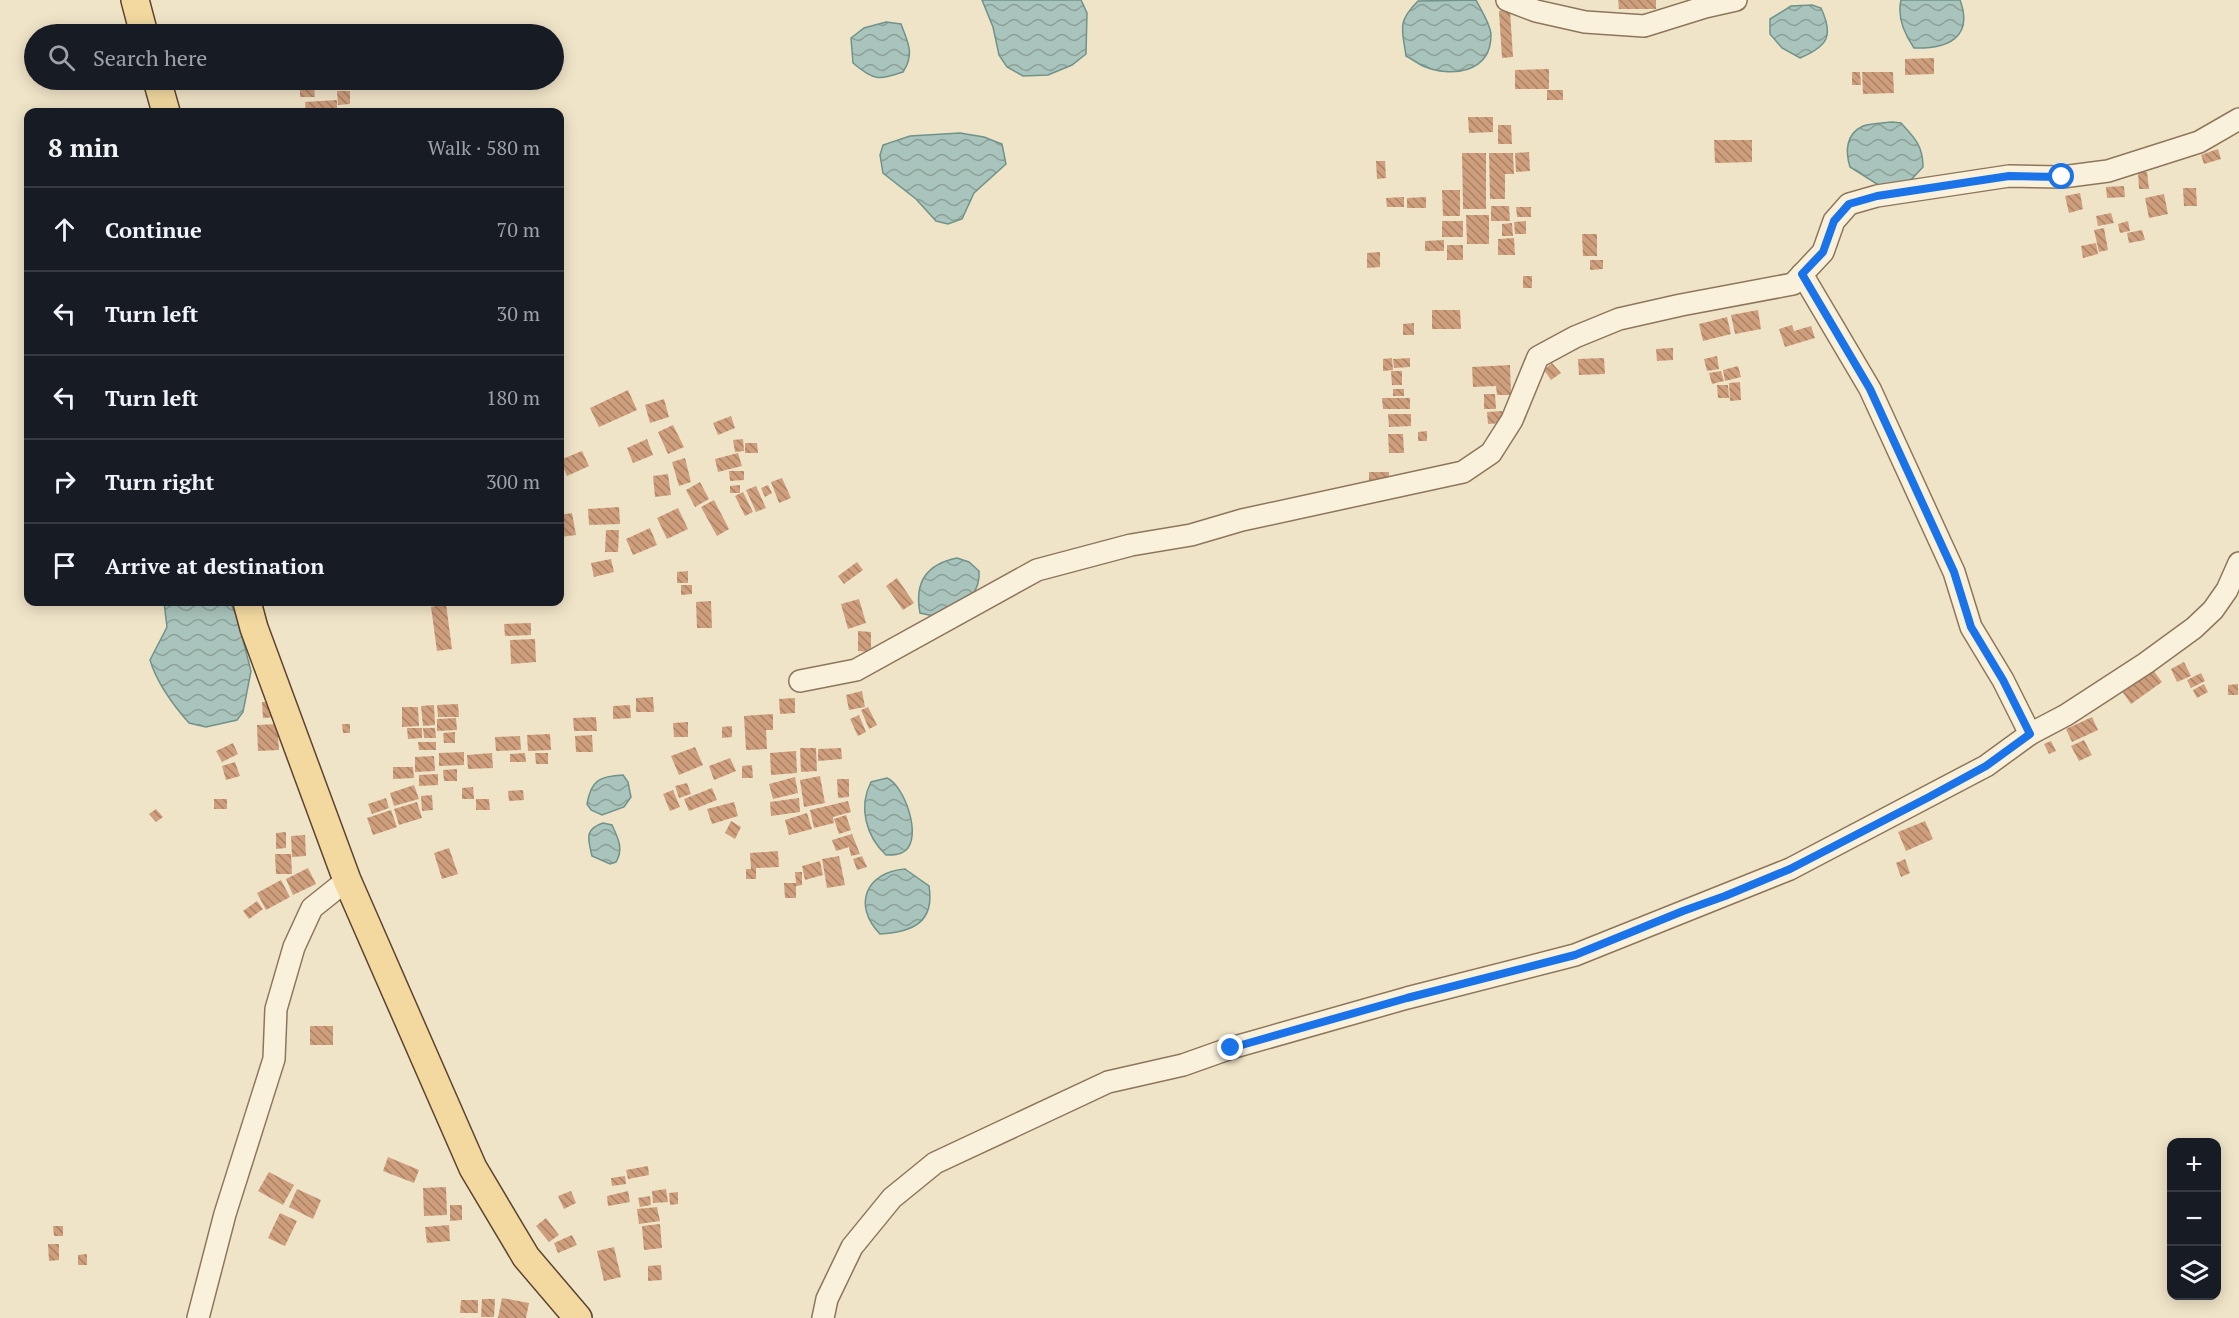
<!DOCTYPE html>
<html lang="en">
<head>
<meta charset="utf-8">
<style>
	body { margin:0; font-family:"PT Serif",serif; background:#242831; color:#f1f3f6 }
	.controls { position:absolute; right:18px; bottom:18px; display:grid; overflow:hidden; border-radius:12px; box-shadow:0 3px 15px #0003 }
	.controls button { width:54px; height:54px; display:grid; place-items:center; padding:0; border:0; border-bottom:2px solid #363941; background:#171b24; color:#f1f3f6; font:30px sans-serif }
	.stop { position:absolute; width:18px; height:18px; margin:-14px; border:4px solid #1a73e8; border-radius:50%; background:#fff }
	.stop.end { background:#1a73e8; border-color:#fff; box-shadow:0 2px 6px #0008 }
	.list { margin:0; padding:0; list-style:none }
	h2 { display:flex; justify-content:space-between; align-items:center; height:78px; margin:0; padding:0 24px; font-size:26px }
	h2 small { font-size:20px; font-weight:400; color:#9ea1a6 }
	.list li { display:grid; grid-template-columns:39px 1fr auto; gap:18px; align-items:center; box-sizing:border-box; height:84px; padding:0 24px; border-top:2px solid #363941 }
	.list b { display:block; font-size:22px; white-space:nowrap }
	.list em { font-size:20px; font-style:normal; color:#9ea1a6 }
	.icon { flex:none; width:33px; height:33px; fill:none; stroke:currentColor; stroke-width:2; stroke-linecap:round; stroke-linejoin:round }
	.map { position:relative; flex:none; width:2239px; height:1318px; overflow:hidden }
	.search { position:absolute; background:#171b24; box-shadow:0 3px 15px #0003; left:24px; top:24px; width:540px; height:66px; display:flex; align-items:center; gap:15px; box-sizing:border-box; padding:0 21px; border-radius:33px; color:#9ea1a6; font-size:22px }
	.panel { position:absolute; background:#171b24; box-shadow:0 3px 15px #0003; left:24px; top:108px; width:540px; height:498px; border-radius:12px }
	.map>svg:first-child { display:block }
	.water { fill:url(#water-waves); stroke:#6f938a; stroke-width:1.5 }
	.building { fill:url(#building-back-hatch) }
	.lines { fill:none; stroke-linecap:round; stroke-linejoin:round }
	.minor-casing { stroke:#8d765c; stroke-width:24 }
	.major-casing { stroke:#5b4430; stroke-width:30 }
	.minor { stroke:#faf1dc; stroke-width:21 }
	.major { stroke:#f3d9a0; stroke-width:27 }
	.route { stroke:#1a73e8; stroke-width:8 }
</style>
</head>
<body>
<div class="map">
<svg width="2239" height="1318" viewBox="0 0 2239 1318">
	<defs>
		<pattern id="water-waves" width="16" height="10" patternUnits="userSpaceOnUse" patternTransform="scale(1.5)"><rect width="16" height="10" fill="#a9c4bc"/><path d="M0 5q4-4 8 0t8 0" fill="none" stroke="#8ba098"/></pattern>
		<pattern id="building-back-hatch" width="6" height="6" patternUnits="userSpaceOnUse" patternTransform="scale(1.5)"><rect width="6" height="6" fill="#cf9f7d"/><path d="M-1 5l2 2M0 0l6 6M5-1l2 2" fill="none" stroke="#a98266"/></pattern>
	</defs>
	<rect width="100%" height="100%" fill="#f0e4c8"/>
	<g class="water">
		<path d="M982,0H1081L1087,13L1086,54L1072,65L1048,75L1023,76L1007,67L999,55L993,27Z"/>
		<path d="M1476,0C1481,10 1491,25 1491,35C1491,73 1451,78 1423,66C1417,63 1412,59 1406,56C1402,28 1397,22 1418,1Z"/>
		<path d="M1901,0H1960C1974,38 1947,49 1914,48C1905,35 1897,17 1901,0Z"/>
		<path d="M1812,5L1821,8C1834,36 1828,46 1800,58L1782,48L1770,34V19L1791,6Z"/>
		<path d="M886,22L901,24C908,43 915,54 903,72C878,80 874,81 853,63L851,38L864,28Z"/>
		<path d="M1892,122L1901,123C1915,138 1923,146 1923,167L1909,182L1880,186L1850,167C1845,151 1846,134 1863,126C1871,123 1884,123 1892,122Z"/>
		<path d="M960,133L984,137L1002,144L1006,164L974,193L962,219L948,224L936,221L916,199L883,173L880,155L883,145L910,136Z"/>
		<path d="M957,558L969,562L979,571C981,596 961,605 943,618L920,613C914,582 927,564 957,558Z"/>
		<path d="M164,602H230L237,617L251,671L243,712L237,720L206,727L189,723C173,705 157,683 150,660L167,627Z"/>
		<path d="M623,775L628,782L631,797L624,807L602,815L591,810L587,804C591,780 600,776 623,775Z"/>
		<path d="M887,778C904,785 923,837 905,851C900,855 893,855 886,855C866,836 858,807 871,782Z"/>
		<path d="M603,823L612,825C618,838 624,849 616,862L610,864L592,856C588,839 584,829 603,823Z"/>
		<path d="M905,869L929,886C935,923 912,932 880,934C852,905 866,872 905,869Z"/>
	</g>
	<g class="building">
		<path d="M1618,0H1656V9H1619Z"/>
		<path d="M1510,10L1513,57L1502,58L1499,11Z"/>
		<path d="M1934,58V74L1905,75V59Z"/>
		<path d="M1549,69V89H1515V70Z"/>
		<path d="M1852,72H1860L1861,85H1852Z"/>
		<path d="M1862,72H1893L1894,93L1863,94Z"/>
		<path d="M314,87L315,97H300V88Z"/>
		<rect x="1547" y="90" width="16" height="10"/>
		<path d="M337,91H350V104L338,105Z"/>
		<path d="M337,100V112H306L305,102Z"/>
		<path d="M1468,117H1493V132L1469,133Z"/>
		<path d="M1498,125H1511L1512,144H1498Z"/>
		<path d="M1714,140H1752V162L1715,163Z"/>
		<path d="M2218,149L2221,159L2204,164L2201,155Z"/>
		<path d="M1529,152L1530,171L1516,172L1515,153Z"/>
		<path d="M1462,153H1486V209H1463Z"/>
		<path d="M1489,153H1513L1514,174H1505V199H1490Z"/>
		<path d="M1376,161H1385L1386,178L1377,179Z"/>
		<path d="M2138,172H2147L2149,189H2139Z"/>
		<path d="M2124,186L2125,197L2107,198L2106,187Z"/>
		<path d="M2183,188H2196L2197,206H2184Z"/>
		<path d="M1442,190H1460V216H1443Z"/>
		<path d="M2080,193L2083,209L2069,213L2065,196Z"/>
		<path d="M2164,194L2168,214L2149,218L2145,198Z"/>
		<path d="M1404,197V207H1387L1386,198Z"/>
		<path d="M1426,197V208H1407V198Z"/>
		<path d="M1491,206H1509L1510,221H1491Z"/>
		<path d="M1516,207H1531V217H1517Z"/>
		<path d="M2111,213L2114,223L2098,226L2096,216Z"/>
		<path d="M1466,215H1489V244H1467Z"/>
		<rect x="1442" y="221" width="21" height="16"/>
		<path d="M1526,221V234H1515L1514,222Z"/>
		<path d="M2128,221L2130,231L2120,233L2118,224Z"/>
		<path d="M1512,223L1513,236H1502V224Z"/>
		<path d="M2104,228L2108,250L2099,252L2094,230Z"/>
		<path d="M2142,230L2145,240L2129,243L2127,233Z"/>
		<path d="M1582,234H1597V256H1583Z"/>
		<path d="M1514,238L1515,255H1498V239Z"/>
		<path d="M1444,240V251H1425V241Z"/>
		<path d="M2096,243L2098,254L2083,258L2081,246Z"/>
		<rect x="1447" y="245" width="16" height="15"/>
		<path d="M1380,252V267L1367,268V253Z"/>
		<path d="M1590,260H1603V269L1590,270Z"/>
		<rect x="1523" y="276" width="9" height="12"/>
		<path d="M1432,310H1460L1461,329H1432Z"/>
		<path d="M1758,310L1761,329L1735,334L1731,315Z"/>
		<path d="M1727,317L1731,334L1703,341L1699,324Z"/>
		<path d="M1414,323V335H1403V324Z"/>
		<path d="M1792,325L1794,331L1811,326L1815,338L1785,347L1779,329Z"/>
		<path d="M1673,348V360L1657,361L1656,349Z"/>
		<path d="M1717,356L1719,369L1707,371L1704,359Z"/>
		<path d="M1392,358L1393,370L1383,371V359Z"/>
		<path d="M1410,358V367L1394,368L1393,359Z"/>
		<path d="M1604,358L1605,374L1579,375L1578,359Z"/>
		<path d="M1552,363L1561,373L1551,380L1544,370Z"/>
		<path d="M1510,365L1511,395H1497L1496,386L1473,387L1472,367Z"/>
		<path d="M1738,366L1741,377L1725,381L1723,370Z"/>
		<path d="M1391,371H1402V385H1392Z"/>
		<path d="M1721,371L1724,381L1712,384L1709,373Z"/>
		<path d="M1740,382L1741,400L1730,401L1729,383Z"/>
		<path d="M1717,385H1728L1729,398H1718Z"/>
		<rect x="1393" y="389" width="11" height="7"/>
		<path d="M628,390L637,410L599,427L590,408Z"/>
		<path d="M1484,394H1495L1496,409H1484Z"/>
		<path d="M1382,398H1410V409H1383Z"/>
		<path d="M664,399L669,417L650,423L645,405Z"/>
		<path d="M1502,411V423L1488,424L1487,412Z"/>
		<path d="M1388,414H1411V426L1389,427Z"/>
		<path d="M731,416L735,428L718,435L713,423Z"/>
		<path d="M673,425L684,447L668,454L658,432Z"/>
		<path d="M1427,431V441H1418V432Z"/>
		<path d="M1388,434H1403L1404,453H1389Z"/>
		<path d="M647,439L653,455L633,463L627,448Z"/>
		<path d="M743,439L744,451L735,452L733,440Z"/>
		<path d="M745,443H757L758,453H745Z"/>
		<path d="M582,451L589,466L567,476L560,460Z"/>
		<path d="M738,453L742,466L718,472L715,459Z"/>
		<path d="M685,458L691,482L679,486L672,462Z"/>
		<path d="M729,471H744V480L730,481Z"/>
		<rect x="1369" y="472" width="20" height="15"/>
		<path d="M668,474L671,495L655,497L653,476Z"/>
		<path d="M782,478L791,498L779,503L771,482Z"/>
		<path d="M700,482L709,499L695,507L686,490Z"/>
		<path d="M740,485V493H730V486Z"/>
		<path d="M768,485L772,493L765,497L761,488Z"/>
		<path d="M756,486L766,508L756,512L746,490Z"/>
		<path d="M743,492L753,512L745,516L735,496Z"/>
		<path d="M714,500L729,529L717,536L701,507Z"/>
		<path d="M619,507L620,524L589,525L588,509Z"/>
		<path d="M678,508L688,529L667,539L657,518Z"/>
		<path d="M572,513L576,535L560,537V515Z"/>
		<path d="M650,528L657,545L633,555L626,539Z"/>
		<path d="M606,530H619L618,552H605Z"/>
		<path d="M611,559L614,572L594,577L591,563Z"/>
		<path d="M857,562L863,570L844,584L838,576Z"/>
		<path d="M688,571V583H677V572Z"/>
		<path d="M897,578L914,603L903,610L886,586Z"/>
		<path d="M681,585H692V594L681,595Z"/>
		<path d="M859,599L866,623L848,629L841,604Z"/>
		<path d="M711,601L712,628H697L696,602Z"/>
		<path d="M471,602H499V603L471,604Z"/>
		<path d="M446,604L452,649L437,651L431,607Z"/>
		<path d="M531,623V635L505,636L504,624Z"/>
		<path d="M858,631L871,632V652L858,651Z"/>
		<path d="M535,639L536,662L511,664L510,640Z"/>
		<path d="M2184,662L2191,676L2177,682L2171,669Z"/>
		<path d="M2150,666L2162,682L2131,704L2119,687Z"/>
		<path d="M2201,673L2205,681L2191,688L2187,680Z"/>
		<path d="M2204,684L2208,692L2197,698L2193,690Z"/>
		<path d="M2238,684V695H2228V685Z"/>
		<path d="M862,691L865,707L849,710L846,695Z"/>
		<path d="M653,697L654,712H636V698Z"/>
		<path d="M795,698V713L780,714L779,699Z"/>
		<path d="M262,702H280V717L263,718Z"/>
		<path d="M458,704L459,717H438L437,705Z"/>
		<path d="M434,705L435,725L423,726L421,706Z"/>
		<path d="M630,705L631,718L613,719V706Z"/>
		<path d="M402,707H418L419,726L402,727Z"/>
		<path d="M868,707L877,725L869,729L861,710Z"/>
		<path d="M773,714V730H766L767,749L746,750L744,716Z"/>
		<path d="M859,715L866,732L858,736L850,719Z"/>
		<path d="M596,717L597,731H574L573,718Z"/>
		<path d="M2092,717L2098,730L2072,742L2066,729Z"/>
		<path d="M456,718L457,730L437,731V719Z"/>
		<path d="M688,722V737H674L673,723Z"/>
		<path d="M277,724L279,750L258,751L257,725Z"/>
		<path d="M342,724H350V733H343Z"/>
		<path d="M732,726V737L722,738V727Z"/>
		<path d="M407,728H422V738L408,739Z"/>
		<path d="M423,728H435L436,738H424Z"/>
		<path d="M455,732V743H444L443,733Z"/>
		<path d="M550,734L551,750L528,751L527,735Z"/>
		<path d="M592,735L593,752H576L575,736Z"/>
		<path d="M520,736L521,750L496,751L495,737Z"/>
		<path d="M2084,740L2092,755L2079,761L2071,746Z"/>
		<path d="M2051,741L2056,751L2049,754L2044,744Z"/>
		<path d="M418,742H436V750H419Z"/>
		<path d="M233,743L238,754L222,762L216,751Z"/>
		<path d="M695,747L703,765L679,775L671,756Z"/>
		<path d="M800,748H816L817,771L801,772Z"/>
		<path d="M841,748L842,759L818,761V749Z"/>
		<path d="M796,751L797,773L771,775L770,753Z"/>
		<path d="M464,752V765L439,766V753Z"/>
		<path d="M492,753L493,768L468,769L467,755Z"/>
		<path d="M525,753L526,762H510V754Z"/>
		<path d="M535,753H548V764H536Z"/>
		<path d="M434,756L435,771L415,772V757Z"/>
		<path d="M730,758L736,771L714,780L709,766Z"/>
		<path d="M235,762L240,776L226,780L222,766Z"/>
		<path d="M752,765L753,778H742V766Z"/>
		<path d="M393,767H413L414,778L393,779Z"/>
		<path d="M457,769V781H444L443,770Z"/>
		<path d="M438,774V785L419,786V775Z"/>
		<path d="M820,776L825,803L804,807L800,780Z"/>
		<path d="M795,777L798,793L773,799L769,784Z"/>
		<path d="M837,779H849V797L838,798Z"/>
		<path d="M687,783L691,794L679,798L675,786Z"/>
		<path d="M414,785L419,799L394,806L390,793Z"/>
		<path d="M473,787L474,799H462V788Z"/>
		<path d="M712,788L717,800L689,811L684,799Z"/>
		<path d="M523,790L524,800L509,801L508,791Z"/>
		<path d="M673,790L680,807L670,811L663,794Z"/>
		<path d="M432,795L433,810L422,811L421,796Z"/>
		<path d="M386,798L389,808L372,814L368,804Z"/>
		<path d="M799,798L800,812L771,816L770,802Z"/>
		<rect x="214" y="799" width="13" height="10"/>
		<path d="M476,799H489L490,810H476Z"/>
		<path d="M848,801L851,812L833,817L834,823L814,828L810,810Z"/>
		<path d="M417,802L422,818L399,825L394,809Z"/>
		<path d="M734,802L738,816L712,824L707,809Z"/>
		<path d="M156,809L163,817L156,822L149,814Z"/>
		<path d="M391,810L397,827L373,835L367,818Z"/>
		<path d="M807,813L812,829L789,835L785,820Z"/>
		<path d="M846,815L851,830L839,834L834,819Z"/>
		<path d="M731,821L741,827L735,839L725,833Z"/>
		<path d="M1925,821L1933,839L1906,851L1898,832Z"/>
		<path d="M286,832V848L276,849V833Z"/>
		<path d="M852,834L860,854L851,856L849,847L836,851L832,840Z"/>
		<path d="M305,835L306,856L292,857L291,836Z"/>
		<path d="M449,848L458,874L442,879L434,853Z"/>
		<path d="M778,851L779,867L756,868V879H746V869H751L750,853Z"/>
		<path d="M275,854H291L292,874H276Z"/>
		<path d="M839,856L845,885L827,888L822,859Z"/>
		<path d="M862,856L867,867L857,870L853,859Z"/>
		<path d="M1905,859L1910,873L1901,877L1896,863Z"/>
		<path d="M820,861L823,875L805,880L802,866Z"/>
		<path d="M308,868L316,884L293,895L286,879Z"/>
		<path d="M795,872H802V885L796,886V898H785L784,883H796Z"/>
		<path d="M281,880L290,897L266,910L257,893Z"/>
		<path d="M257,901L263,909L249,919L243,911Z"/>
		<rect x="310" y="1026" width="23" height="19"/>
		<path d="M388,1157L419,1170L414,1183L383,1171Z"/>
		<path d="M648,1166L649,1175L628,1179L626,1170Z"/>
		<path d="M269,1172L294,1185L283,1205L258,1191Z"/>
		<path d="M625,1176L626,1184L612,1186L611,1178Z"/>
		<path d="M446,1187L447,1215L424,1216L423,1188Z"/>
		<path d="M297,1189L321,1200L313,1219L289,1207Z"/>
		<path d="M666,1189L668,1202L653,1203L652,1191Z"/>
		<path d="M571,1191L576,1203L564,1209L558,1196Z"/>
		<path d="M628,1191L630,1202L608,1206L607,1196Z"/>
		<path d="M678,1192V1204L670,1205L669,1193Z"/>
		<path d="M650,1196L651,1205L640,1207L638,1198Z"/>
		<path d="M450,1205H462V1220L450,1221Z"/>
		<path d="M657,1207L660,1221L639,1224L637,1209Z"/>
		<path d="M280,1213L297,1221L285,1246L268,1238Z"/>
		<path d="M546,1218L559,1235L549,1242L536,1226Z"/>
		<path d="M660,1224L662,1248L644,1250L642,1226Z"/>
		<path d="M449,1225L450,1241L427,1243L425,1227Z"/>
		<path d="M53,1226H63V1236H54Z"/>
		<path d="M572,1235L577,1245L558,1253L554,1243Z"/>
		<path d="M48,1244H59V1260L49,1261Z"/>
		<path d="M614,1247L621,1277L604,1281L597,1251Z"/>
		<path d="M87,1254V1265H78V1255Z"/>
		<path d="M661,1265L662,1280L648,1281V1266Z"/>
		<path d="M502,1298L529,1303L526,1318H498Z"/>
		<path d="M482,1299H495L494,1317H481Z"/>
		<path d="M461,1300H478V1313H460Z"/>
	</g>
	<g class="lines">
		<defs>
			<g id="minor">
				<path d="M1507,0L1536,11L1585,22L1644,26L1705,7L1736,0"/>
				<path d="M1802,274L1870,389L1954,572L1971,627L2003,680L2030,734"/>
				<path d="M800,681L856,670L1037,570L1131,545L1191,535L1242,520L1463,472L1491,453L1512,420L1538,357L1575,337L1619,319L1681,305L1793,284L1823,252L1834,221L1849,204L1877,196L2009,176L2062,177L2108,171L2199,142L2239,119"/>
				<path d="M198,1318L225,1214L274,1059L276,1009L294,947L312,908L347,880"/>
				<path d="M823,1318L827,1299L852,1247L892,1198L935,1163L1108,1082L1183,1065L1231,1048L1407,998L1575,955L1790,869L1986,766L2030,734L2066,715L2146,663L2194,628L2213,610L2227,590L2239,563"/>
			</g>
			<g id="major">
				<path d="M135,0L144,34"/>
				<path d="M157,80L166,112"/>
				<path d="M247,602L254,628L347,880L473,1168L526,1257L578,1318"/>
			</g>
		</defs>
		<use href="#minor" class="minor-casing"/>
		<use href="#major" class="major-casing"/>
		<use href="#minor" class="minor"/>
		<use href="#major" class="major"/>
	</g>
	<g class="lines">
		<path class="route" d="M1231,1048L1407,998L1575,955L1683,911L1725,896L1790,869L1929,797L1986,766L2030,734L2003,680L1971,627L1954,572L1870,389L1802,274L1823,252L1834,221L1849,204L1877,196L2009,176L2062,177"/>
	</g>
</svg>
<div class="controls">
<button>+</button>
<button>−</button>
<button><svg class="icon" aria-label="layers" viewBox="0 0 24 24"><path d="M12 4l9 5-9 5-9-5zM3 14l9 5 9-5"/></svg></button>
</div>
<div class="stop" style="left:2062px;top:177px"></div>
<div class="stop end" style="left:1231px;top:1048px"></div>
<div class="search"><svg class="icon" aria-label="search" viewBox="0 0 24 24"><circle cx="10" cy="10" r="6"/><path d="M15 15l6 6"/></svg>Search here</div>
<section class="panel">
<h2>8 min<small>Walk · 580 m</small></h2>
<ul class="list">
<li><svg class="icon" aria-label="ahead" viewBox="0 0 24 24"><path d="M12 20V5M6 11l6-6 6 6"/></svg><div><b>Continue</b></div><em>70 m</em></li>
<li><svg class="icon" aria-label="left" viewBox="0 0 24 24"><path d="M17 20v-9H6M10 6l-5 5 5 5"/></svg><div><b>Turn left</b></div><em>30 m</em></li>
<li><svg class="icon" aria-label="left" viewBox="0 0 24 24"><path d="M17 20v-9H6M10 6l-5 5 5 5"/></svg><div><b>Turn left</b></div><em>180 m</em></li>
<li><svg class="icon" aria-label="right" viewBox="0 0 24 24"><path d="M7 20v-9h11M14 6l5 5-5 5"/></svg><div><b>Turn right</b></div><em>300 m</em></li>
<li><svg class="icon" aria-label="arrive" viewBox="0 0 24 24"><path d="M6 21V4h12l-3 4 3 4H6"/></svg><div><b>Arrive at destination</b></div></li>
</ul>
</section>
</div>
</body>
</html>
